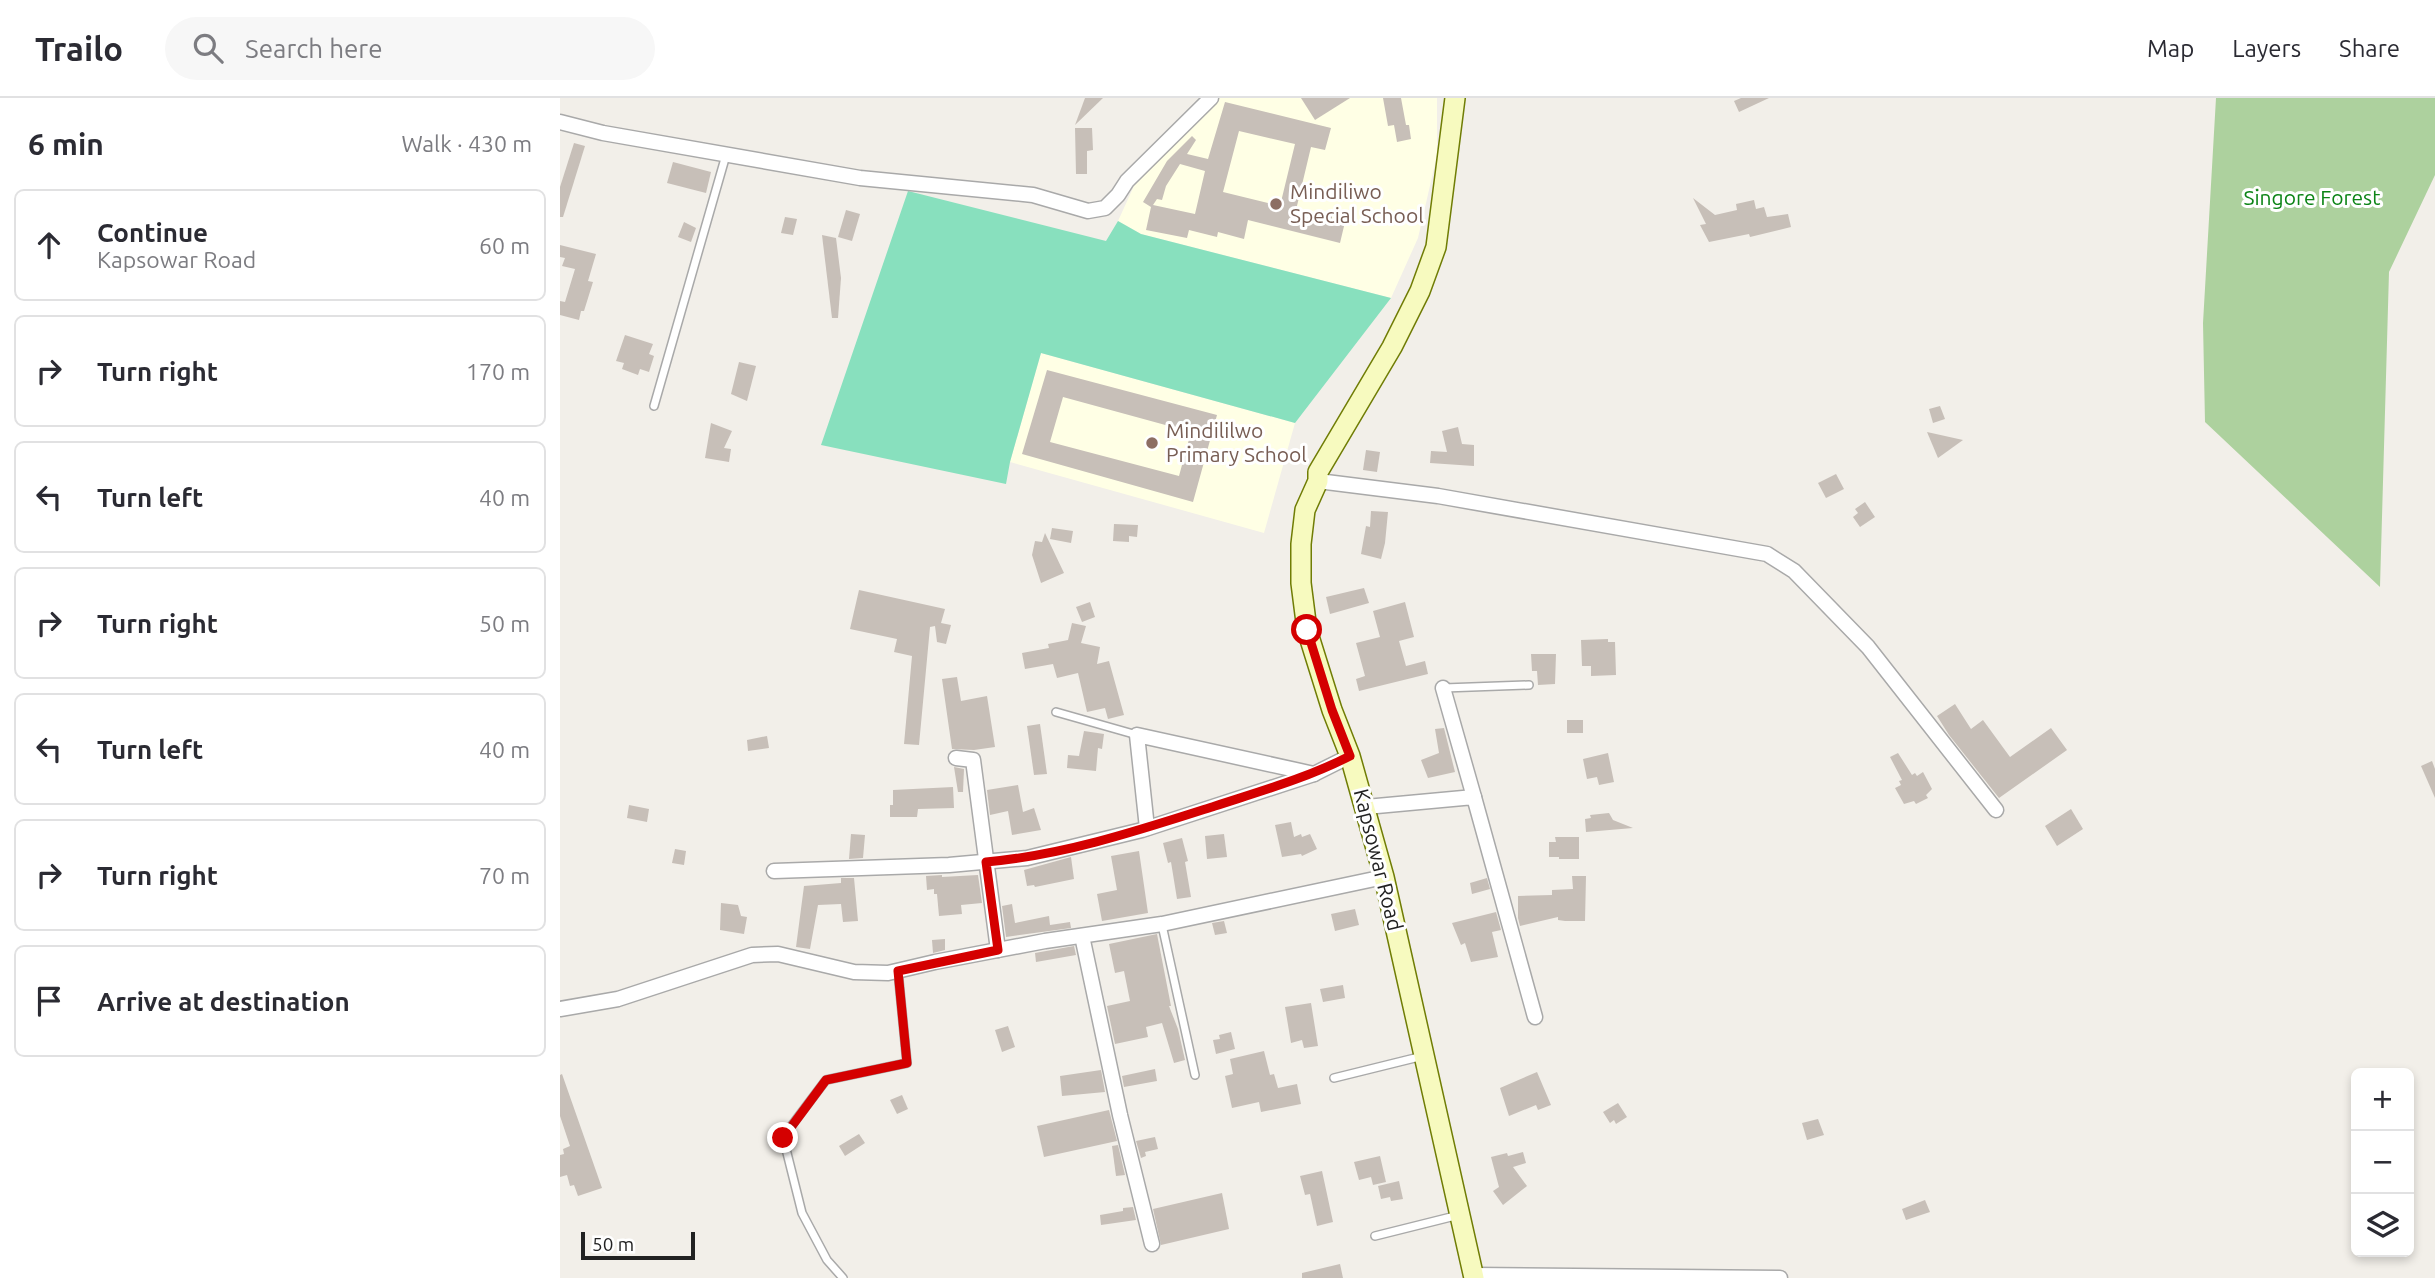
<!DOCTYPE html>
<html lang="en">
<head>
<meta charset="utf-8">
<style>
	body { margin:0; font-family:Ubuntu,sans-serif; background:#f7f7f7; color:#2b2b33 }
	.controls { position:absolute; right:21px; bottom:21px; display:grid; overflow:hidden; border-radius:10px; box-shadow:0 4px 10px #0003 }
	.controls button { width:63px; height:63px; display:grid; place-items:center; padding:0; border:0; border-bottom:2px solid #e1e1e2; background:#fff; color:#2b2b33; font:35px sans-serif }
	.scale { position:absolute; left:21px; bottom:18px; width:114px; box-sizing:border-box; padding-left:7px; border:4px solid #222; border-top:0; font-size:19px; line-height:24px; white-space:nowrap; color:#222; -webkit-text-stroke:5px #fff; paint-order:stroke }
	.stop { position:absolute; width:21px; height:21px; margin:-16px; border:5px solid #d40000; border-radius:50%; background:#fff }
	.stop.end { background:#d40000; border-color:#fff; box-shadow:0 2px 7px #0008 }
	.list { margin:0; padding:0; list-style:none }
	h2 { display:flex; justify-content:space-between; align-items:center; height:91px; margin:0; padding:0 28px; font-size:30px }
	h2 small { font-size:23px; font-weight:400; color:#7c7c81 }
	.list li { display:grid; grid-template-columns:46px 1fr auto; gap:21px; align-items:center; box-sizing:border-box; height:112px; margin:0 14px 14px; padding:0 14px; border:2px solid #e1e1e2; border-radius:10px }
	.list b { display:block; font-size:26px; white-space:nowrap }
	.list p { margin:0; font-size:23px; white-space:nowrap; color:#7c7c81 }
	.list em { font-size:23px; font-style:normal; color:#7c7c81 }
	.icon { flex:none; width:38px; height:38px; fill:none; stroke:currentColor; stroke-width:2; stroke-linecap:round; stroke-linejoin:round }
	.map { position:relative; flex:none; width:1875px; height:1180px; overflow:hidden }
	header { display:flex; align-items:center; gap:42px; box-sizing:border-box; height:98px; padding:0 35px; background:#fff; border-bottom:2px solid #e1e1e2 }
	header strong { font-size:33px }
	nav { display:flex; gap:38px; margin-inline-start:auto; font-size:24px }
	.search { width:490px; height:63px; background:#f7f7f7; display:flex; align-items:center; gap:18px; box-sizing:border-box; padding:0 24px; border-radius:38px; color:#7c7c81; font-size:26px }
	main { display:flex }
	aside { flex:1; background:#fff }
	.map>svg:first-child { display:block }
	.education { fill:#ffffe5 }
	.forest { fill:#add19e }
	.pitch { fill:#88e0be }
	.building { fill:#c7bfb8; fill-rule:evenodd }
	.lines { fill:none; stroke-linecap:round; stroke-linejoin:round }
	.lane-casing { stroke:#a9a9a9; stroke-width:10 }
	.street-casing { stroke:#a9a9a9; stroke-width:17 }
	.secondary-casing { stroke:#707d05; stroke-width:22 }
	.lane { stroke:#fff; stroke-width:7 }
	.street { stroke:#fff; stroke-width:14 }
	.secondary { stroke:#f7fabf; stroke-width:19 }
	.route { stroke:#d40000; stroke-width:9 }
	.education-dot { fill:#8d6e63; stroke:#fff; stroke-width:2.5 }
	.labels { text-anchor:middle; stroke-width:6; stroke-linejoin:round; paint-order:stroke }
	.education-label { font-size:21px; fill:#785e54; stroke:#fff; text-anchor:start }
	.park-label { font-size:21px; fill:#0c8416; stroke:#fff }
	.street-label { font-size:21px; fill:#222; stroke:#fff }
</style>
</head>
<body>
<header>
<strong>Trailo</strong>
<div class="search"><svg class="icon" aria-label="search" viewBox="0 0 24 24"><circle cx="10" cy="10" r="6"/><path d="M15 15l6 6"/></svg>Search here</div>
<nav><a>Map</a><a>Layers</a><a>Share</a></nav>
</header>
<main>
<aside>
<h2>6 min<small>Walk · 430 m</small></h2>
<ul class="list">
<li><svg class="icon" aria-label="ahead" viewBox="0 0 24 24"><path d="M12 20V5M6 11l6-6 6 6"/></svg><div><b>Continue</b><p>Kapsowar Road</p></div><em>60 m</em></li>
<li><svg class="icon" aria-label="right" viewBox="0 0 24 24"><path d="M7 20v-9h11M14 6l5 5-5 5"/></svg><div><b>Turn right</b></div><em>170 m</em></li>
<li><svg class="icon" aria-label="left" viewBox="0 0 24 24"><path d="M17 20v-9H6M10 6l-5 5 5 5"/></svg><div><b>Turn left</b></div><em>40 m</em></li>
<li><svg class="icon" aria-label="right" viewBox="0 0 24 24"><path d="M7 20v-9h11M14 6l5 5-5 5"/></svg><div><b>Turn right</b></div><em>50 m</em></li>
<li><svg class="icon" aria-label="left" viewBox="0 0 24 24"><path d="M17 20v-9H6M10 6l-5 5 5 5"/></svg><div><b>Turn left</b></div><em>40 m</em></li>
<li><svg class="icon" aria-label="right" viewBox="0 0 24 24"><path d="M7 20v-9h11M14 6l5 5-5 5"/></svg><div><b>Turn right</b></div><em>70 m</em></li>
<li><svg class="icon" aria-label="arrive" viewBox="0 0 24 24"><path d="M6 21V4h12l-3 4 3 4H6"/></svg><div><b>Arrive at destination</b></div></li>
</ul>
</aside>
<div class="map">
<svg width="1875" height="1180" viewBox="0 0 1875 1180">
	<rect width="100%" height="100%" fill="#f2efe9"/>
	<g class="education">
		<path d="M659,0H877V57L858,140L831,200L581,136L558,123L574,88Z"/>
		<path d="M481,255L735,325L704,435L450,364Z"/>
	</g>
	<path class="forest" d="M1656,0H1875V77L1829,174L1820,489L1645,324L1643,225Z"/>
	<path class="pitch" d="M348,93L546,143L558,123L581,136L831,200L735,325L481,255L450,364L446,386L261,347Z"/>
	<g class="building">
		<path d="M525,0H543L515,27Z"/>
		<path d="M741,0H790L755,22Z"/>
		<path d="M823,0H841L846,27H849L851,41L837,44L834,27L828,28Z"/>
		<path d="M1181,0H1209L1179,14L1174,3Z"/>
		<path d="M665,4L771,30L765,52L751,49L736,112L760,118L761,115L772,117V121L785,124L780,145L688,122L684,141L658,134L657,139L629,132L627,140L586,132L591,109L583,104L607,63L632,38L636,42L627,56L648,61ZM679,33L735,46L720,108L663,94ZM620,66L645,73L635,116L593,107L597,101L602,102L606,88Z"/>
		<path d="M515,30H532L533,52L527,53V76H516Z"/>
		<path d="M14,45L25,48L3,119H0V89Z"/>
		<path d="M113,64L151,74L146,95L107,85Z"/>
		<path d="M1133,100L1155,117L1177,112L1176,106L1194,102L1196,111L1204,109L1207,119L1228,116L1231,129L1190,139L1189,136L1149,144L1140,127L1146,126Z"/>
		<path d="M286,112L300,116L292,143L278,139Z"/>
		<path d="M225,119L237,121L233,137L221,135Z"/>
		<path d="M124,124L136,130L131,144L118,139Z"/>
		<path d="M262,137L276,140L281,180L278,220H272Z"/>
		<path d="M0,147L36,156L28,183L33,184L24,213H21L19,222L0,217V203L5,204L15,171L2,168L5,160L0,159Z"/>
		<path d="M65,237L93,246L89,256L94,258L89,274L80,271L78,277L62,271L64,265L56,263Z"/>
		<path d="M179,264L196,268L187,303L171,296Z"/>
		<path d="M487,272L657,317L633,404L462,356ZM503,299L631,334L619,378L490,344Z"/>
		<path d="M1380,308L1385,321L1373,325L1369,311Z"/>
		<path d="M151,325L172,333L164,350L171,351L169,364L145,360Z"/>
		<path d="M898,329L902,346L914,347V368L870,365L871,353L887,354L882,333Z"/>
		<path d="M1367,334L1403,342L1378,360Z"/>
		<path d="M806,352L820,354L817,374L803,372Z"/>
		<path d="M1276,376L1284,391L1266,400L1258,385Z"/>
		<path d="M1305,404L1315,419L1300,429L1293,419L1298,415L1295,411Z"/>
		<path d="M811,413L828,414L825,445L821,461L801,456L806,428L810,429Z"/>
		<path d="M554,426L578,427L577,439L569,438V444L553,443Z"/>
		<path d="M492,430L513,433L511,445L490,441Z"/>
		<path d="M485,435L504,475L481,485L472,457L475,443L482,444Z"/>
		<path d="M804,490L809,505L770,516L766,499Z"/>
		<path d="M299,492L385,511L381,525L391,527L386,546L377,544L375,528L370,529L359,647L344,646L352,558L334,554L337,541L290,531Z"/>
		<path d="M530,504L535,519L522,524L516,509Z"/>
		<path d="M845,504L854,539L839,543L846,568L865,563L868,576L799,593L796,581L805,578L796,545L820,539L813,513Z"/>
		<path d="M512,525L526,528L521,545L540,549L537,566L549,563L564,617L548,621L545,610L527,614L518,575L497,580L493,566L465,571L462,555L489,550L488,546L508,542Z"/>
		<path d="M1048,541V544H1055L1056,577L1031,578V568H1022L1021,542Z"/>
		<path d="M971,556H996L995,586L978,587L977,573H972Z"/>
		<path d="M397,579L401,603L427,598L435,649L414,652L392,651L382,581Z"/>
		<path d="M1395,606L1411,631L1423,622L1450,659L1491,630L1507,652L1439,700L1389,637L1377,618Z"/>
		<rect x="1007" y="622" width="16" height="13"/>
		<path d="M480,626L487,676L474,677L467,628Z"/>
		<path d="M884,630L895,674L868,680L861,662L879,655L875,631Z"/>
		<path d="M524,633L544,636L542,651L538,650L536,673L507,670L508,657L519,658Z"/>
		<path d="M207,638L209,650L188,653L187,642Z"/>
		<path d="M1048,655L1054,684L1039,687L1037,679L1027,681L1023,661Z"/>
		<path d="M1338,655L1352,677L1355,675L1357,678L1363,674L1372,691L1366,697L1368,700L1356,706L1354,703L1344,706L1335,690L1341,687L1339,683L1342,682L1330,659Z"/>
		<path d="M1872,663L1875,671V700L1861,668Z"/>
		<path d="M394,669L404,671L403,694H398Z"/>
		<path d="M458,687L463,714L474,710L481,732L452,737L448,713L430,717L427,692Z"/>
		<path d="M393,689L394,710L358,711L357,719H330V707H333V692Z"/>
		<path d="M69,707L89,711L87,724L67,720Z"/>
		<path d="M1511,711L1523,731L1497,748L1485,728Z"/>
		<path d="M1049,715L1053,722L1073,730L1026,734L1025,721L1031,720L1030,717Z"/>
		<path d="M731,724L734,739L741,736L742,739L750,736L757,751L742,758L741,756L722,759L715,727Z"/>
		<path d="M291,736L305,737L303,760L289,761Z"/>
		<path d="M664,736L667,759L647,761L645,738Z"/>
		<path d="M995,739H1019V761H999V759H989V744H996Z"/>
		<path d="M622,740L628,763L625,764L631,799L617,801L611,764L608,765L603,745Z"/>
		<path d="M115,751L126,753L124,767L112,765Z"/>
		<path d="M579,753L588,815L542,823L537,796L557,792L551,758Z"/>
		<path d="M511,759L514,781L475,789L474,787L467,788L464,772Z"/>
		<path d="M382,777V779L418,777L422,805L401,807L402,816L379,818L377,796H374V791L367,792L366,778Z"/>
		<path d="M1012,778H1026L1025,823H1005L998,822V819L960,828L958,820V798L992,797V792L1013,791Z"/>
		<path d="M281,780H294L298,823L283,824L281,806L258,807L250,851L236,849L244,788L281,785Z"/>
		<path d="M927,780L930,791L912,796L910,785Z"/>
		<path d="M161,805L178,807L181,818L187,819L184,836L160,832Z"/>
		<path d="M452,806L455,825L489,818L490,827L510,824L511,830L446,839L442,808Z"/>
		<path d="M795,811L799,827L775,833L771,816Z"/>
		<path d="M936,814L941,832L932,834L938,859L911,864L905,845L901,847L892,825Z"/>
		<path d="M664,823L667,835L655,837L652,825Z"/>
		<path d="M597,836L611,908H609L618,931L625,962L614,965L602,925L586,929L588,939L555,946L547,908L570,903L564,873L555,875L549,846Z"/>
		<path d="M385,841V852L373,855L372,842Z"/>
		<path d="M514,848L516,857L476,864L475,855Z"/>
		<path d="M783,887L785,900L763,904L760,891Z"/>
		<path d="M751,905L758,948L744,950L742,942L731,945L725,909Z"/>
		<path d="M448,928L455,949L442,954L435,932Z"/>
		<path d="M671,934L675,951L656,956L653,942L660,941L659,937Z"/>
		<path d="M704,953L710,977L714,976L718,990L737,986L741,1006L701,1014L699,1004L672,1010L665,978L673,976L670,961Z"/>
		<path d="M595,971L597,983L564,989L562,978Z"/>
		<path d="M541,972L545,994L502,998L500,978Z"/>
		<path d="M977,974L991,1007L978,1012L976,1007L949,1018L940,990Z"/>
		<path d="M2,976L42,1090L18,1098L14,1087L10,1088L7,1077L0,1079V1057L4,1056L3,1051L10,1048L0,1018V977Z"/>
		<path d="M342,997L348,1011L337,1016L330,1002Z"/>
		<path d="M1058,1005L1067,1019L1056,1026L1054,1022L1050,1025L1043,1014Z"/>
		<path d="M549,1012L557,1043L484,1059L477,1028Z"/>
		<path d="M1258,1021L1264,1037L1247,1042L1242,1025Z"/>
		<path d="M299,1036L305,1045L285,1058L279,1048Z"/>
		<path d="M595,1039L598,1051L585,1054L586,1058L581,1060L576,1043Z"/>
		<path d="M558,1047L565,1077L556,1078L552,1048Z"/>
		<path d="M963,1054L966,1065L953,1069L967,1088L943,1107L933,1093L939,1089L931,1059L947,1055L948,1058Z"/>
		<path d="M820,1058L826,1084L813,1087L811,1079L799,1082L794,1064Z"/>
		<path d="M762,1073L773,1124L757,1128L750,1096L745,1097L740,1078Z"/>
		<path d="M839,1083L843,1101L831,1103L830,1099L821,1101L818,1088Z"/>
		<path d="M662,1095L669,1131L601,1147L593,1111Z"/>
		<path d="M1365,1102L1370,1114L1346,1122L1342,1111Z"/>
		<path d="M573,1109L576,1122L541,1127L540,1117L563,1113V1110Z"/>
		<path d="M780,1166L783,1180H742V1175Z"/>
	</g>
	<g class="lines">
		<defs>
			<g id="lane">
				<path d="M94,308L166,57"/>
				<path d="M884,590L969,587"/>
				<path d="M496,614L577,637"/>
				<path d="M602,827L635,977"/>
				<path d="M774,980L863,958"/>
				<path d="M815,1138L899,1117"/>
				<path d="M283,1180L267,1162L242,1115L223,1039L266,982L347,965L338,873"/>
			</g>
			<g id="street">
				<path d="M0,24L43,35L300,80L473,97L528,113L545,110L558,97L567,83L651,0"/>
				<path d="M758,383L878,398L1207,456L1234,473L1308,549L1436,712"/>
				<path d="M883,590L914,699"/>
				<path d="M396,660L413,662L438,852"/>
				<path d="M806,709L914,699L975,919"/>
				<path d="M587,730L577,637L754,676"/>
				<path d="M214,773L389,767L467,760L582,732L754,676L790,658"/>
				<path d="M522,838L560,1017L592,1146"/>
				<path d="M0,911L58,901L192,857L218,856L294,874L328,875L375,864L485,843L602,826L824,779"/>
				<path d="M914,1177L1220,1180"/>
			</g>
			<path id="secondary" d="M895,0L876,149L860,193L832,249L758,374V383L745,412L741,446V485L747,532L772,612L790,658L824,779L914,1180"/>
		</defs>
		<use href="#lane" class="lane-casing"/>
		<use href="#street" class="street-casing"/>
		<use href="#secondary" class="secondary-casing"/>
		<use href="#lane" class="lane"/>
		<use href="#street" class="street"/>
		<use href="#secondary" class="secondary"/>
	</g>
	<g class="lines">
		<path class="route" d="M223,1040L266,982L347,965L338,873L438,852L426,764C505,757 580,732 655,708C701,693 747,680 790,658L772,612L747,532"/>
	</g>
	<g class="education-dot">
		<circle cx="716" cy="106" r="7"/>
		<circle cx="592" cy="345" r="7"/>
	</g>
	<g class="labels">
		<g class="education-label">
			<text x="730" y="101">Mindiliwo<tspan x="730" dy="24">Special School</tspan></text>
			<text x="606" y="340">Mindililwo<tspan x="606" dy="24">Primary School</tspan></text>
		</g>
		<g class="park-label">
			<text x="1752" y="107">Singore Forest</text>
		</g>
		<g class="street-label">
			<text transform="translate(818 762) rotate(76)" y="7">Kapsowar Road</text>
		</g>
	</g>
</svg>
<div class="controls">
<button>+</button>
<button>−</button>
<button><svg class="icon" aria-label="layers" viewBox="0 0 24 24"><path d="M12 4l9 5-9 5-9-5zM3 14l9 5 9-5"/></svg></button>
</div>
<div class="scale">50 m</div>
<div class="stop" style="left:747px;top:532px"></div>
<div class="stop end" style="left:223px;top:1040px"></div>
</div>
</main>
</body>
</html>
